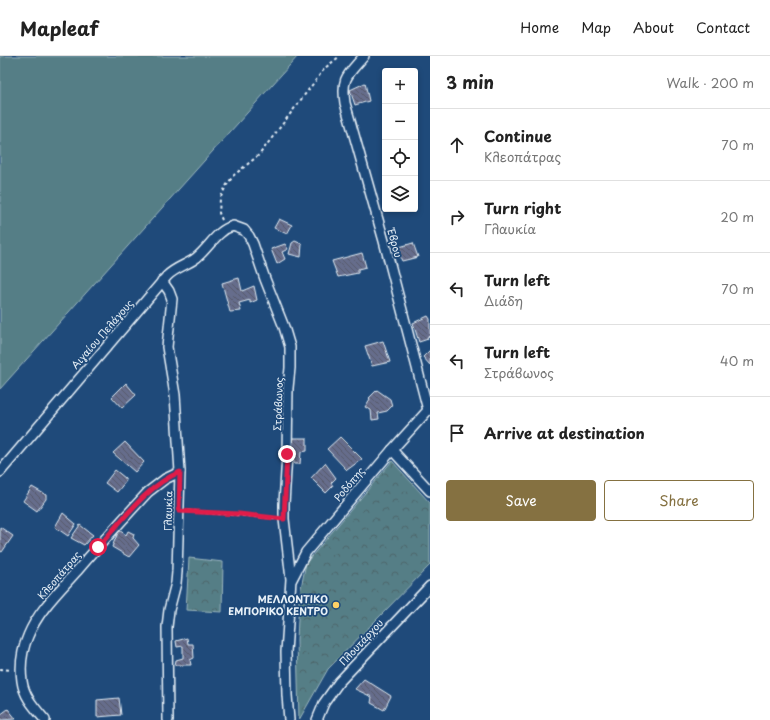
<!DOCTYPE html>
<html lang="en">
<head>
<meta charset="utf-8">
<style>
	body { margin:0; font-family:"Playpen Sans",sans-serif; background:#f2f2f2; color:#222 }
	.controls { position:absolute; right:12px; top:12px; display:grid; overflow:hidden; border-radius:4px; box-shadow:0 2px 6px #0003 }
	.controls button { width:36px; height:36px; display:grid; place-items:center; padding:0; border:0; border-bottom:1px solid #e0e0e0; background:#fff; color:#222; font:20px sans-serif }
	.stop { position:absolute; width:12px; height:12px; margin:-9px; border:3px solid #e11d48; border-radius:50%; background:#fff }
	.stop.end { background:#e11d48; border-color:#fff; box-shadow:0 1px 4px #0008 }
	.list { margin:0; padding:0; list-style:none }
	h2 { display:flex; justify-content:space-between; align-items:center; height:52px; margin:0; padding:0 16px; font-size:17px }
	h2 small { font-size:13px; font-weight:400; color:#767676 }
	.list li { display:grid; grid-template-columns:26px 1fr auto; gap:12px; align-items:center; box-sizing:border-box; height:72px; padding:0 16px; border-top:1px solid #e0e0e0 }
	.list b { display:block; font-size:15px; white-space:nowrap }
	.list p { margin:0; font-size:13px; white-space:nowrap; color:#767676 }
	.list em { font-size:13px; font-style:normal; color:#767676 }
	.actions { display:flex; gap:8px; padding:12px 16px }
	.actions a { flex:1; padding:9px 0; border:1px solid #857141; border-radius:4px; text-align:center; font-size:14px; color:#857141 }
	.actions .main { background:#857141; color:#fff }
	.icon { flex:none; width:22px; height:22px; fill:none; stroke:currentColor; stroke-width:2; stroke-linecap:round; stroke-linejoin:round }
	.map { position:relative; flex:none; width:430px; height:664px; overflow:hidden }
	header { display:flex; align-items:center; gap:24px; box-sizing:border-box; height:56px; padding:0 20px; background:#fff; border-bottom:1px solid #e0e0e0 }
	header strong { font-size:19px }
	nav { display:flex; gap:22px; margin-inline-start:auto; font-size:14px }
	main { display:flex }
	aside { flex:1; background:#fff }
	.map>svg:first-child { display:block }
	.grass { fill:#547e86; stroke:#9eb8bf }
	.forest { fill:url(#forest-crowns); stroke:#9eb8bf }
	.building { fill:url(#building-back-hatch); stroke:#e8f1f8 }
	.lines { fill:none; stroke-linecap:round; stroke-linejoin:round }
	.street-casing { stroke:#e8f1f8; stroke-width:12 }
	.path { stroke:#e8f1f8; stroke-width:2; stroke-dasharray:3 3; stroke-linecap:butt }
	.street { stroke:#1f4a7a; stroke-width:9 }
	.route { stroke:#e11d48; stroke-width:5 }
	.poi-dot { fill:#ffd166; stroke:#1f4a7a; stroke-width:1.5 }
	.labels { text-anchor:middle; stroke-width:3.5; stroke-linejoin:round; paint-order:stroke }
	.street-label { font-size:10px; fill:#e8f1f8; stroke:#1f4a7a }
	.poi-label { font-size:10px; font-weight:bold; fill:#e8f1f8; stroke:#1f4a7a; text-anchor:end }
</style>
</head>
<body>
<header>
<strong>Mapleaf</strong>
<nav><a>Home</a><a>Map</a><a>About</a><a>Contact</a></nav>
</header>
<main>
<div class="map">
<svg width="430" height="664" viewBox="0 0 430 664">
	<defs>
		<pattern id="forest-crowns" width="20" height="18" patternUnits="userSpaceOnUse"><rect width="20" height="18" fill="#547e86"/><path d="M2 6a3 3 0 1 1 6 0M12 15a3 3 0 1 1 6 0" fill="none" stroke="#4e666b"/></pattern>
		<pattern id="building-back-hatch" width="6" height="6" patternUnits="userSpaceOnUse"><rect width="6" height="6" fill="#666d8c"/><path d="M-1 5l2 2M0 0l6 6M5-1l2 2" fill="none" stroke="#545968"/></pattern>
	</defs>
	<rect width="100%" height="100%" fill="#1f4a7a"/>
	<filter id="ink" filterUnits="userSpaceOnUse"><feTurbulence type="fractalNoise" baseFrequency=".025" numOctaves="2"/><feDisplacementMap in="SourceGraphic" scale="8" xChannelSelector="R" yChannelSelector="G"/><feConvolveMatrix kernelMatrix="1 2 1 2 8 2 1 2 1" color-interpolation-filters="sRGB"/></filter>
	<g filter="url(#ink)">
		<path class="grass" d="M0,0H298L0,333Z"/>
		<g class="forest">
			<path d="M392,405L430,447V509L328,613L299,664L297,584L299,542L306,507Z"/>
			<path d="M189,502L223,506L222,556L186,554Z"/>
		</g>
		<g class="building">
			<path d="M365,27L369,45L355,49L350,34Z"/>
			<path d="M279,163L292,169L287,178L274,172Z"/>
			<path d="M295,185L302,188L301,201L289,198L292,187Z"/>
			<path d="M413,187L418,201L402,205L396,192Z"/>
			<path d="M285,188L288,193L282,196L285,203L277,208L271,193Z"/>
			<path d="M362,197L366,211L358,213V217L338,221L332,205Z"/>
			<path d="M239,222L242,235L254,230L257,244L250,247V244L239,247L241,255L230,256L222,227Z"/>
			<path d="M428,260L430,263V280L427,281L428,283L419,286L413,267Z"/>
			<path d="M383,285L390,306L372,310L365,290Z"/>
			<path d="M430,294V309L423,301Z"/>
			<path d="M126,327L136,339L122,352L112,341Z"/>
			<path d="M377,334L390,343L392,350L387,355L378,357L379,363L372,364L371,354L365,351L370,343L369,342Z"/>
			<path d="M340,381L362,403L347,414L327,393Z"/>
			<path d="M292,382H307V395L301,396L300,408H294Z"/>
			<path d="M125,386L144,406L135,416L113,397Z"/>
			<path d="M325,407L336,422L331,427L333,430L326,437L311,422Z"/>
			<path d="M115,414L125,422L126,425L117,436L105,427Z"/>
			<path d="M32,431L46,439V443L37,455L23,445Z"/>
			<path d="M63,457L76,468L68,480L55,471Z"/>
			<path d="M80,469L93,479L84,489L71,482Z"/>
			<path d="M0,471L13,480L2,496L0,495Z"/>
			<path d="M119,474L126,479L128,475L134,478L133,482L139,489L129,501L112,491Z"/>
			<path d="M187,582L188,588H193L194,602L190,604L191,609H175L176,604L183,602V590L177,591L176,585Z"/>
			<path d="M364,623L391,640L384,654L371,647L372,641L355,633Z"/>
			<path d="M119,642L121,659L97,661V644Z"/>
			<path d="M8,653L16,663L0,664V659Z"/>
		</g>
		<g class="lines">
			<defs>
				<g id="street">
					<path d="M364,0C348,19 341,21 345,47L384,185L428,354"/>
					<path d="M162,225L169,235L172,243L167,291L175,339L180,416L177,516L176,527L169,554L167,571L168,664"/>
					<path d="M392,394L430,435"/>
					<path d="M0,416L167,220C176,211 187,209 196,202C209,192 217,174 233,170L244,174L249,180L253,188L265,223L284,271L290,291V312L288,332L287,398L284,448V463L291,523L286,596L287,639L289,664"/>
					<path d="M292,523L306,496L392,394L430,352"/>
					<path d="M45,664C35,652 24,641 22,625C20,611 22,594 28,580C38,555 59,535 77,515C100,488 124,462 148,436L165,423L180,416"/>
					<path d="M317,664L324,647L339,626L430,530"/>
				</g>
			</defs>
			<use href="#street" class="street-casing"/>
			<g class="path">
				<path d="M222,164L219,157L220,143L226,130L234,119L259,99L325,12L340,0"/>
				<path d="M188,455L275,462"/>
				<path d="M0,613L12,614"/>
			</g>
			<use href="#street" class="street"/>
		</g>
	</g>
	<g class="lines" filter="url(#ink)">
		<path class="route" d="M98,491C121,466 147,429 180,416L179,455L239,458L284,463L287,398"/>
	</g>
	<circle class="poi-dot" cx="336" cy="549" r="4"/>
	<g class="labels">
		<g class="street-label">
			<text transform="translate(395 187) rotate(75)" y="4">Έβρου</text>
			<text transform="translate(102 278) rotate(-49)" y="4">Αιγαίου Πελάγους</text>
			<text transform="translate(278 348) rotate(-88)" y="4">Στράβωνος</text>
			<text transform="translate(349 428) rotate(-50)" y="4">Ροδόπης</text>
			<text transform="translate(168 455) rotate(-89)" y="4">Γλαυκία</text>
			<text transform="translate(59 519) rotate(-49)" y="4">Κλεοπάτρας</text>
			<text transform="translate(361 586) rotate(-47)" y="4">Πλουτάρχου</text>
		</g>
		<g class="poi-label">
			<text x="328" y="547">ΜΕΛΛΟΝΤΙΚΟ<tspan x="328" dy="12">ΕΜΠΟΡΙΚΟ ΚΕΝΤΡΟ</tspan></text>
		</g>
	</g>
</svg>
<div class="controls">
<button>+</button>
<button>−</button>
<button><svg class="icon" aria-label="locate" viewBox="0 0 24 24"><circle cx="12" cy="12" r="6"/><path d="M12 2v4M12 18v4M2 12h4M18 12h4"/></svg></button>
<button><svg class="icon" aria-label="layers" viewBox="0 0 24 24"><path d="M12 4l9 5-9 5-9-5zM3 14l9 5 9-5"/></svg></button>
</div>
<div class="stop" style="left:98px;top:491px"></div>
<div class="stop end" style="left:287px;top:398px"></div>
</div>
<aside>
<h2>3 min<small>Walk · 200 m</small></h2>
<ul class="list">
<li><svg class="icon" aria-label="ahead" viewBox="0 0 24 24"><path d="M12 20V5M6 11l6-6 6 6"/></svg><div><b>Continue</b><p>Κλεοπάτρας</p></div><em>70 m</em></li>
<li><svg class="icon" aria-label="right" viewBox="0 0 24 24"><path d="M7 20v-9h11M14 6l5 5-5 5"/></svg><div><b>Turn right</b><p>Γλαυκία</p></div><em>20 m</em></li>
<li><svg class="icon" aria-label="left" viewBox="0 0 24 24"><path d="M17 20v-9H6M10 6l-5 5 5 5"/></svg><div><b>Turn left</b><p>Διάδη</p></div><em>70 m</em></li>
<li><svg class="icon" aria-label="left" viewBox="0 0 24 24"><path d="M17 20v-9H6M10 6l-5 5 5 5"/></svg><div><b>Turn left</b><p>Στράβωνος</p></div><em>40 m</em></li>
<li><svg class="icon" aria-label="arrive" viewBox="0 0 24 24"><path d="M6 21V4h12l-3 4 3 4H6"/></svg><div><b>Arrive at destination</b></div></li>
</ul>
<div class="actions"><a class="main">Save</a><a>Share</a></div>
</aside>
</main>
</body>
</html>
